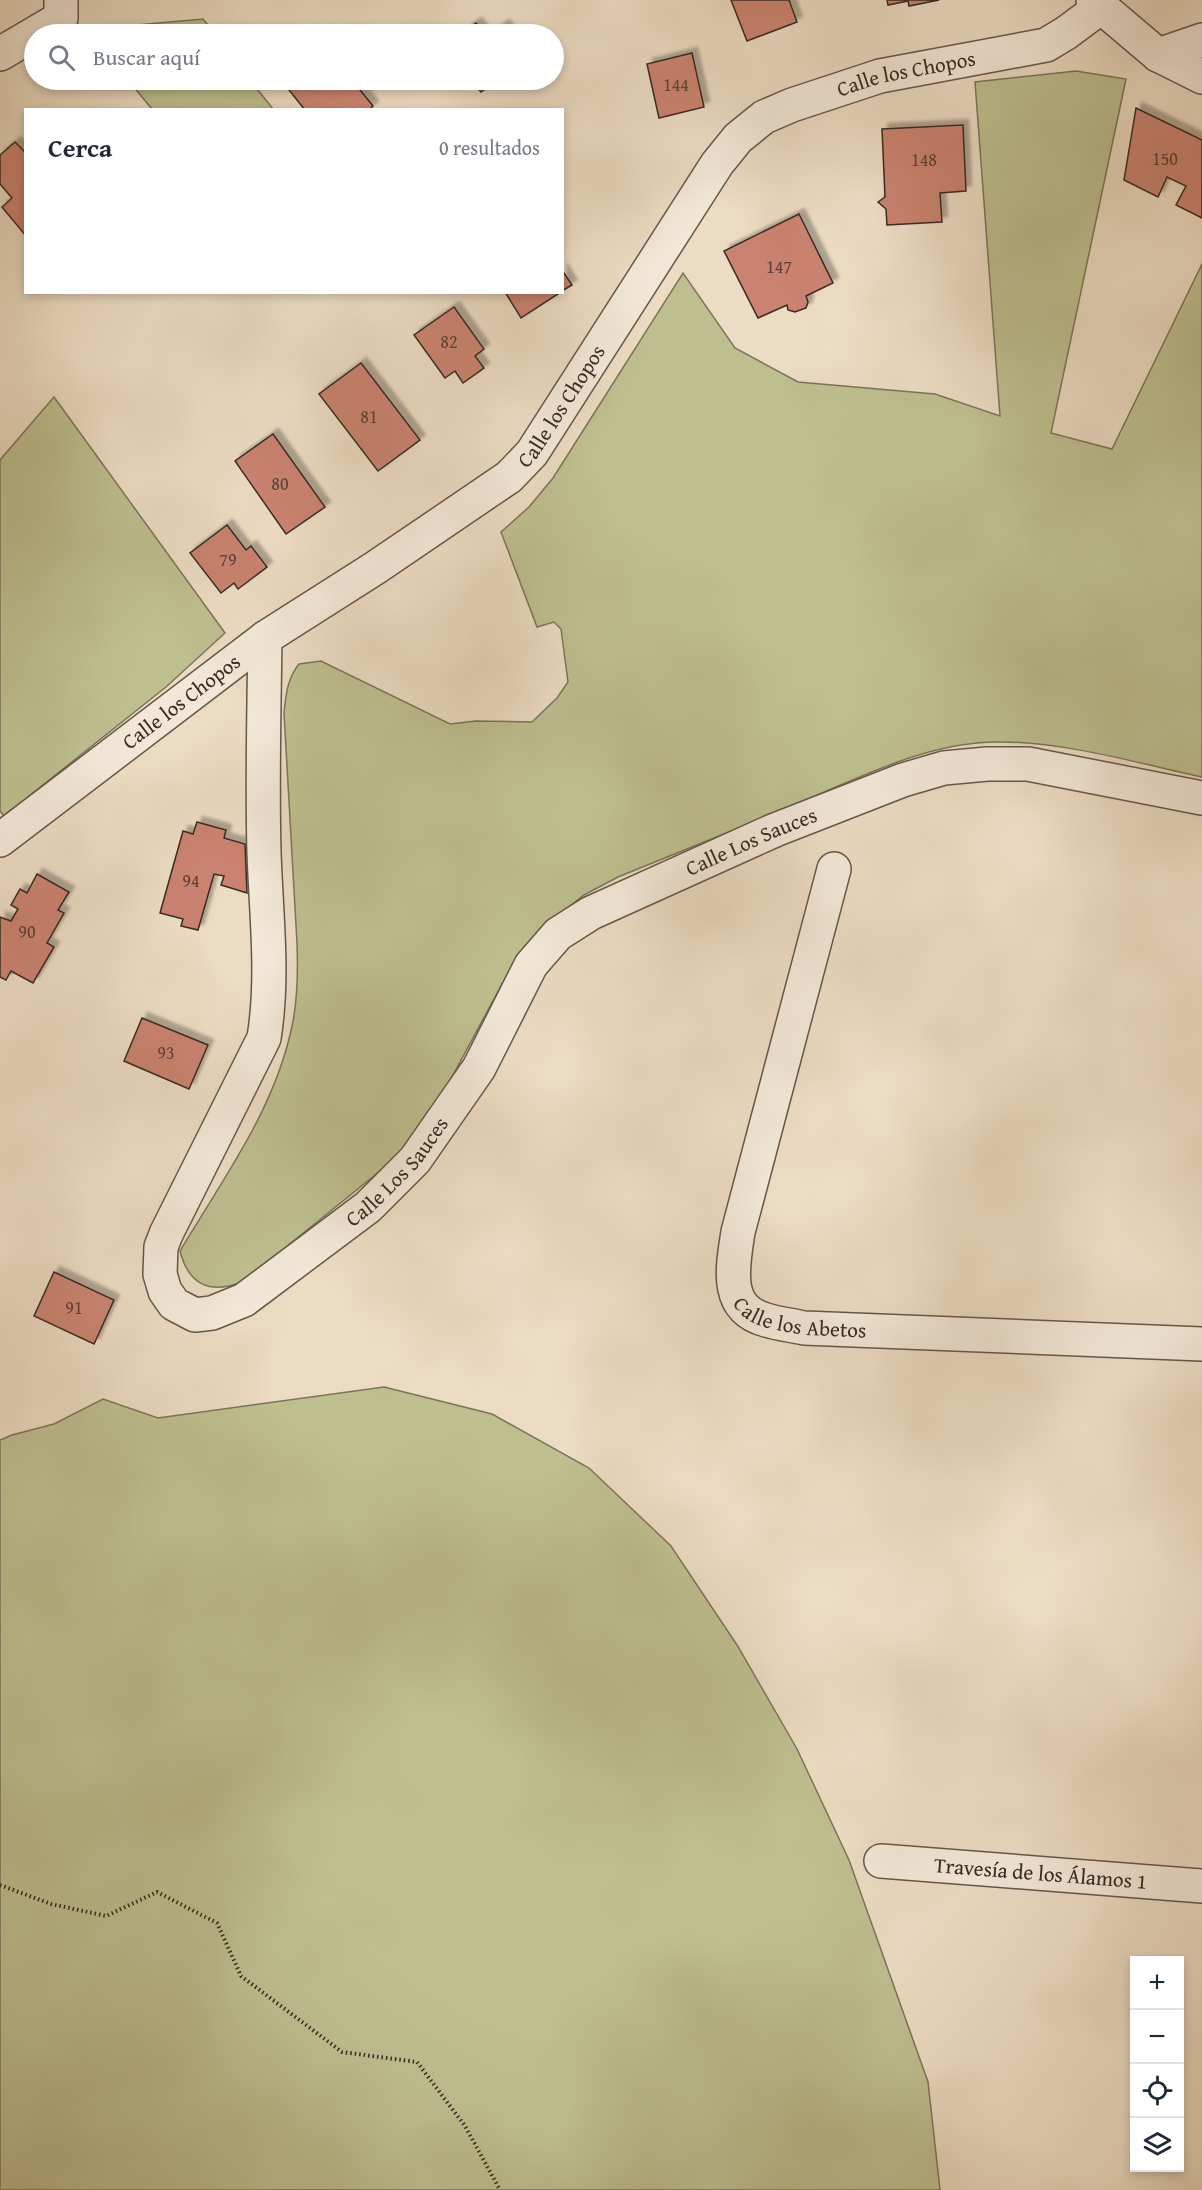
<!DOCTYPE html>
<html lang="es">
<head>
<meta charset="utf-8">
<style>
	body { margin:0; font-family:"Gentium Book Plus",serif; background:#f6f6f7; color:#1f2937 }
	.controls { position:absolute; right:18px; bottom:18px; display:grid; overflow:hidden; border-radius:0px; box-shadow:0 3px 9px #0003 }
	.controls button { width:54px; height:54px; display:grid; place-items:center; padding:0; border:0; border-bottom:2px solid #e0e1e3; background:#fff; color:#1f2937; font:30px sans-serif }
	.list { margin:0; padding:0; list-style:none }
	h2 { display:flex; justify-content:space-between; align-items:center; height:78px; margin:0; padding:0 24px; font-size:26px }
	h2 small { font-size:20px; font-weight:400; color:#747a83 }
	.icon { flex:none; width:33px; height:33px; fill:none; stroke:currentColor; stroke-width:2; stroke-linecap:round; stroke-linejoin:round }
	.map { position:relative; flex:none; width:1202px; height:2190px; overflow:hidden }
	.search { position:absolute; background:#fff; box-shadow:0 3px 9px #0003; left:24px; top:24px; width:540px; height:66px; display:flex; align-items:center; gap:15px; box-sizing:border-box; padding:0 21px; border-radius:33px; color:#747a83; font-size:22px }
	.panel { position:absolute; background:#fff; box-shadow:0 3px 9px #0003; left:24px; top:108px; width:540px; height:186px; border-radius:0px }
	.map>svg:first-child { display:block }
	.green { fill:#bebf8f; stroke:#7b7459; stroke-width:1.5 }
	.building { fill:#ca8370; stroke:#382a23; stroke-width:1.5; filter:url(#shadow) }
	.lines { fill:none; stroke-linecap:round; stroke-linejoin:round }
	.street-casing { stroke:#65564b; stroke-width:36 }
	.path { stroke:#382a23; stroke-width:4; stroke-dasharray:1.5 3; stroke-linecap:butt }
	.street { stroke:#f3e8d8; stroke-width:33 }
	.labels { text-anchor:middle; stroke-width:4.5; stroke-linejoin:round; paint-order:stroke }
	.number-label { font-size:18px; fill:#5c4036 }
	.street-label { font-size:21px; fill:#382a23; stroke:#f3e8d8 }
</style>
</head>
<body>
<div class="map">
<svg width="1202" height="2190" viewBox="0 0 1202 2190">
	<defs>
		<filter id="shadow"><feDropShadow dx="5.5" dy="-5.5" stdDeviation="1.5" flood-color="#0004"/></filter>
	</defs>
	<rect width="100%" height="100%" fill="#ecdcc3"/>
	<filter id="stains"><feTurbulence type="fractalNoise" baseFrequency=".00333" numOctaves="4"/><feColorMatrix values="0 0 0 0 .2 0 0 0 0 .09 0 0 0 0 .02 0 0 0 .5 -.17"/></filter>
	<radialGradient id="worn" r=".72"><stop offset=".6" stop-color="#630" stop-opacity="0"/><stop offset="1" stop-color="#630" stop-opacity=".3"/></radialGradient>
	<g class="green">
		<path d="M203,19L215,34H100L126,26Z"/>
		<path d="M1076,71L1126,79L1051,433L1112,449L1202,264V777C1138,763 1061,741 997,742C928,742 861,777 799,803C739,828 678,853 618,877L584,895L555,918L526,945L507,975L440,1099L401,1154L244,1281C211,1295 189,1286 180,1251C223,1179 275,1109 292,1026C298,999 298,970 297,943L284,713C286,695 287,679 299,664L321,661L450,724L476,721L532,722L557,698L568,682L561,629L554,622L537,627L501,532L529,507L553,478L683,273L735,348L798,382L935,394L1000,416L975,82Z"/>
		<path d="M128,80H250L273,109H152Z"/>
		<path d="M54,397L225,633L166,687L4,816L0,811V460Z"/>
		<path d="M384,1387L492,1414L589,1468L671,1546L737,1645L797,1749L849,1860L928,2082L940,2190H0V1440L12,1435L54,1424L103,1399L158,1418Z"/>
	</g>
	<g class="building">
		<path d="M731,0H789L797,22L747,41Z"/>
		<path d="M887,0H939L909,6L908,1L888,5Z"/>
		<path d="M476,23L485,34H461Z"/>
		<path d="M504,25L511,34H491Z"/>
		<path d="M692,53L704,107L659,118L647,64Z"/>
		<path d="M281,80H352L373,106L369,110H305Z"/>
		<path d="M471,80H497L481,92Z"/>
		<path d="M1136,108L1202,140V218L1176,205L1186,186L1167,177L1158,197L1124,180Z"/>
		<path d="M963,125L966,191L940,193L942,222L887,225L886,209L878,202L885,197L882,129Z"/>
		<path d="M15,142L26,153V236L2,207L12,198L0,184V155Z"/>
		<path d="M799,214L833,283L806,296L808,302L806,308L795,312L788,310L787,305L758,318L724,251Z"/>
		<path d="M562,270L572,285L562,291Z"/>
		<path d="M505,292H561L521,318Z"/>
		<path d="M454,307L484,349L475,356L484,368L463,383L455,371L445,378L414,335Z"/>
		<path d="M361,363L420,440L378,471L319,394Z"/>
		<path d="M273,434L325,507L286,534L235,461Z"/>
		<path d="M227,525L246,550L251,546L267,567L238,589L234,583L221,593L190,553Z"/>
		<path d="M197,822L226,830L224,838L245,844L247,893L221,885L224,876L214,874L198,930L181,926L183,919L160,913L183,831L193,834Z"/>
		<path d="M37,874L69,892L58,910L64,913L47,943L54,947L33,983L11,971L6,980L0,977V917L11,921L18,909L11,905L20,889L27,893Z"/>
		<path d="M142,1018L208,1045L189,1089L124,1061Z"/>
		<path d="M54,1272L114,1300L94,1344L34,1316Z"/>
	</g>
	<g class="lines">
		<defs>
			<g id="street">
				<path d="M1093,0L1158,55L1202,77"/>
				<path d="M0,54L61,18V0"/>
				<path d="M1158,55L1202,40"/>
				<path id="s1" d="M265,638C264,709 262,781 264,852C266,914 274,976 264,1038L166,1234L161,1247L160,1274L165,1291L174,1304L195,1315L212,1313L244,1300L368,1207L415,1160L479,1068L531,965L558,934L591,913L775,830L903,780L944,768L987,764H1028L1202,798"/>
				<path id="s2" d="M0,840L265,638L375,568L509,477L532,453L717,164L738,138L764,117L792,105L880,76L1046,45L1066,33L1101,7"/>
				<path id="s3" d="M834,869L738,1232C733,1266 723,1308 766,1320C778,1324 791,1325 804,1328L1202,1344"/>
				<path id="s4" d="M881,1861L1202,1886"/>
			</g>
		</defs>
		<use href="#street" class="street-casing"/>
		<path class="path" d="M0,1885L51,1904L106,1916L157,1892L217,1923L241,1976L342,2052L417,2062L465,2126L500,2190"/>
		<use href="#street" class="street"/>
	</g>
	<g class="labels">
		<g class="number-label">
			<text x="676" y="91">144</text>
			<text x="1165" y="165">150</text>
			<text x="924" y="166">148</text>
			<text x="779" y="273">147</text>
			<text x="449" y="348">82</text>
			<text x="369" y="423">81</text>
			<text x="280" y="490">80</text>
			<text x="228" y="566">79</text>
			<text x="191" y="887">94</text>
			<text x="27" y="938">90</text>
			<text x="166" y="1059">93</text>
			<text x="74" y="1314">91</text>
		</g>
		<g class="street-label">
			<text dy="7" stroke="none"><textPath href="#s2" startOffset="1218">Calle los Chopos</textPath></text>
			<text dy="7" stroke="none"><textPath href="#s2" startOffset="714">Calle los Chopos</textPath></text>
			<text dy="7" stroke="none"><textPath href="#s2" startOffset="228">Calle los Chopos</textPath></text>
			<text dy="7" stroke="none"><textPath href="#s1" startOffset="1474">Calle Los Sauces</textPath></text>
			<text dy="7" stroke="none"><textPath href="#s1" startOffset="970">Calle Los Sauces</textPath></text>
			<text dy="7" stroke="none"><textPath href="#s3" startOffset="512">Calle los Abetos</textPath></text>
			<text dy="7" stroke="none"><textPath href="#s4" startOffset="160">Travesía de los Álamos 1</textPath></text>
		</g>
	</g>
	<rect width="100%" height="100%" filter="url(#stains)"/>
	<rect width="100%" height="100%" fill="url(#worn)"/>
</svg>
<div class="controls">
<button>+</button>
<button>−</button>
<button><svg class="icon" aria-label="locate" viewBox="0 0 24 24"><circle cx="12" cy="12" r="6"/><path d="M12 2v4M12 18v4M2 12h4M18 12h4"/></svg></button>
<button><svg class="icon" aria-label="layers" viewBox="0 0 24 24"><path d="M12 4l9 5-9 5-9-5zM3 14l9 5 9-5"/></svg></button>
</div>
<div class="search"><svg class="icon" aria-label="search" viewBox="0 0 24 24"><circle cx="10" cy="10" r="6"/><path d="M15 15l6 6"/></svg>Buscar aquí</div>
<section class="panel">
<h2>Cerca<small>0 resultados</small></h2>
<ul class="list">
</ul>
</section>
</div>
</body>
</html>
